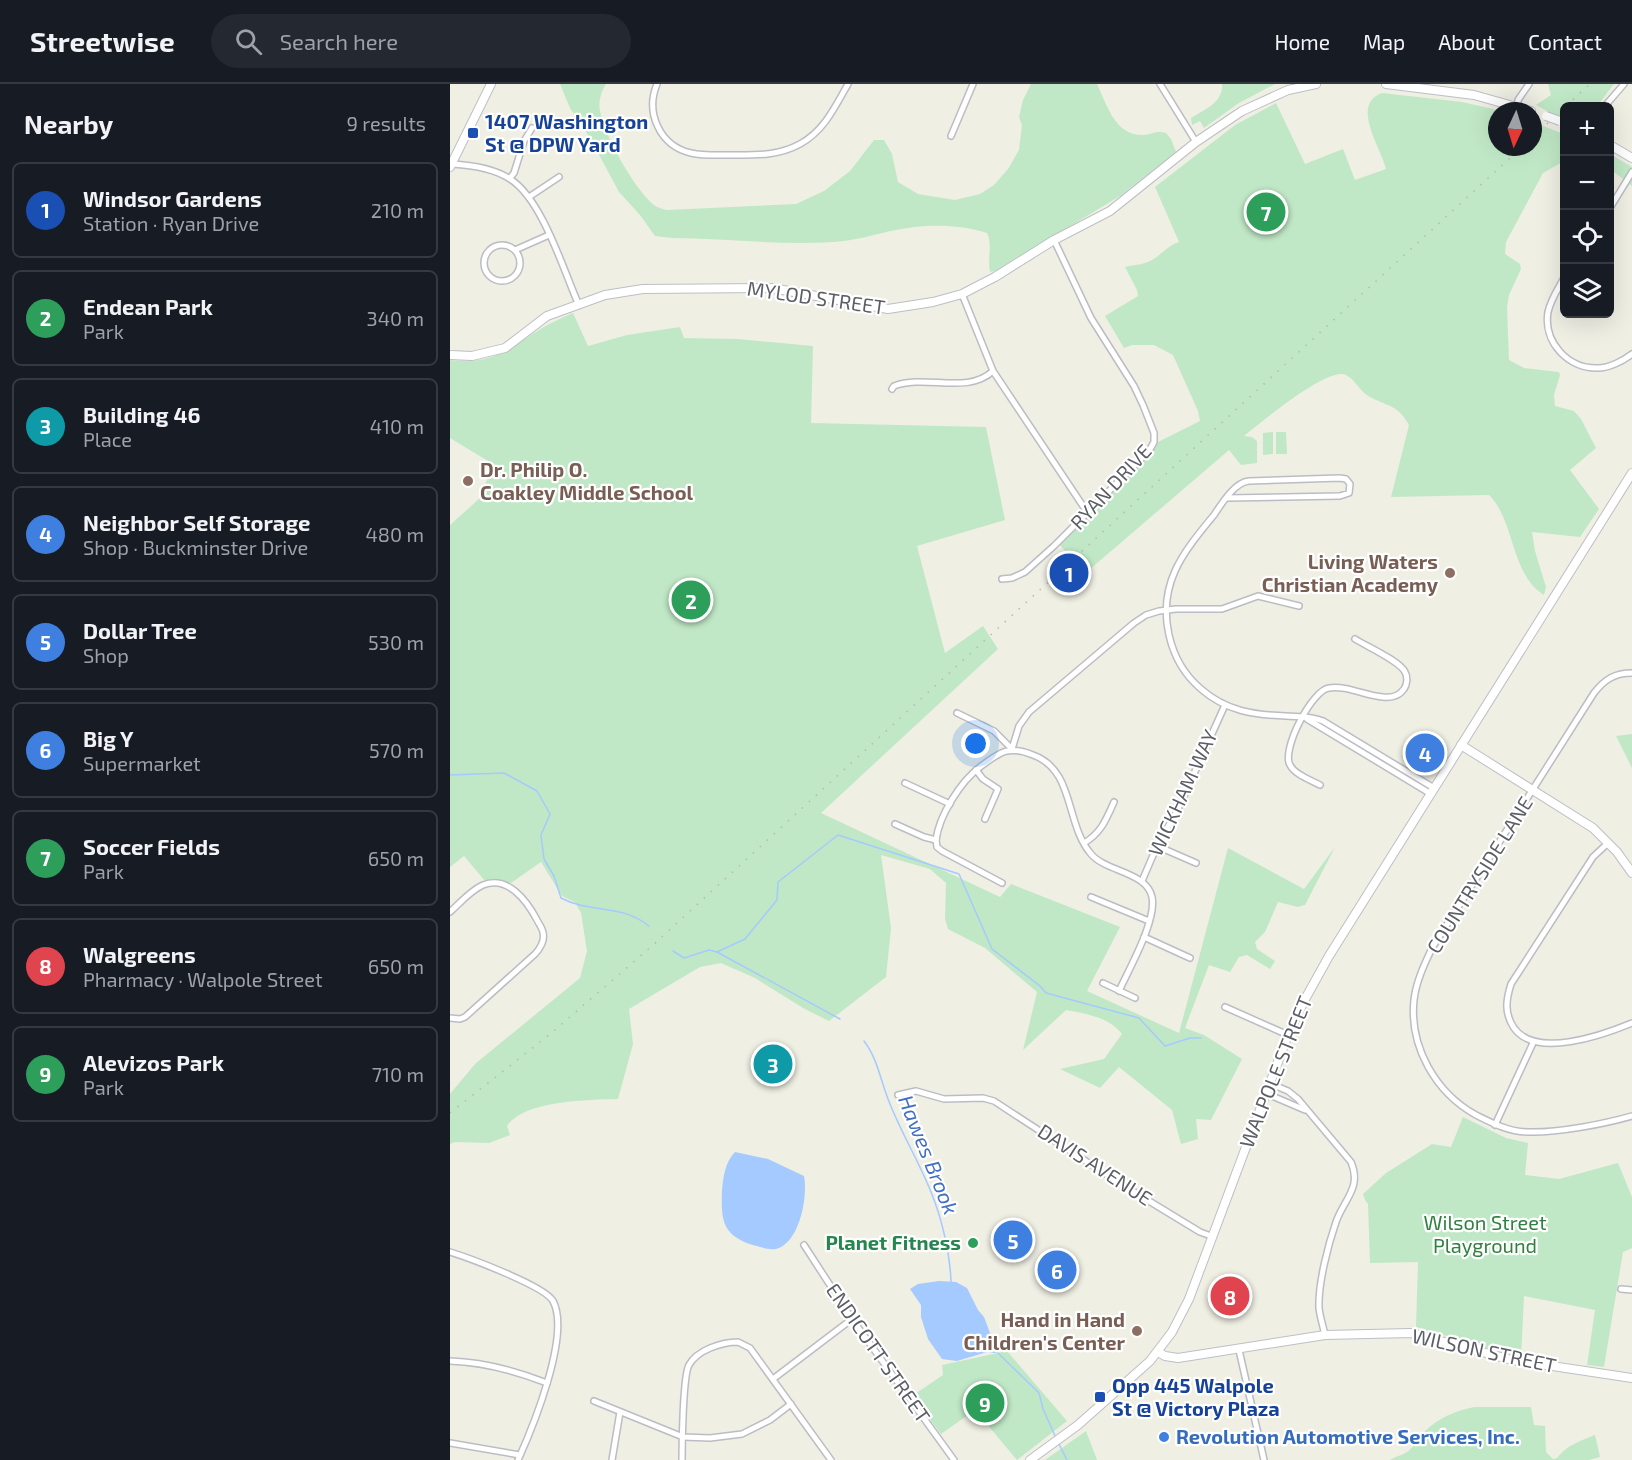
<!DOCTYPE html>
<html lang="en">
<head>
<meta charset="utf-8">
<style>
	body { margin:0; font-family:"Exo 2",sans-serif; background:#242831; color:#f1f3f6 }
	.controls { position:absolute; right:18px; top:18px; display:grid; overflow:hidden; border-radius:9px; box-shadow:0 6px 24px #0002 }
	.controls button { width:54px; height:54px; display:grid; place-items:center; padding:0; border:0; border-bottom:2px solid #363941; background:#171b24; color:#f1f3f6; font:30px sans-serif }
	.compass { position:absolute; left:1038px; top:18px; width:54px; height:54px; border-radius:50%; background:#171b24; box-shadow:0 6px 24px #0002; rotate:184deg }
	.you { position:absolute; left:526px; top:660px; width:21px; height:21px; margin:-15px; border:4px solid #fff; border-radius:50%; background:#1a73e8; box-shadow:0 0 0 9px #1a73e833 }
	.badge { display:grid; place-items:center; width:39px; height:39px; border-radius:50%; background:#0b8043; color:#fff; font-size:20px; font-weight:700 }
	.pin { position:absolute; translate:-50% -50%; border:3px solid #fff; box-shadow:0 2px 6px #0006 }
	.list { margin:0; padding:0; list-style:none }
	h2 { display:flex; justify-content:space-between; align-items:center; height:78px; margin:0; padding:0 24px; font-size:26px }
	h2 small { font-size:20px; font-weight:400; color:#9ea1a6 }
	.list li { display:grid; grid-template-columns:39px 1fr auto; gap:18px; align-items:center; box-sizing:border-box; height:96px; margin:0 12px 12px; padding:0 12px; border:2px solid #363941; border-radius:9px }
	.list b { display:block; font-size:22px; white-space:nowrap }
	.list p { margin:0; font-size:20px; white-space:nowrap; color:#9ea1a6 }
	.list em { font-size:20px; font-style:normal; color:#9ea1a6 }
	.icon { flex:none; width:33px; height:33px; fill:none; stroke:currentColor; stroke-width:2; stroke-linecap:round; stroke-linejoin:round }
	.map { position:relative; flex:none; width:1182px; height:1376px; overflow:hidden }
	header { display:flex; align-items:center; gap:36px; box-sizing:border-box; height:84px; padding:0 30px; background:#171b24; border-bottom:2px solid #363941 }
	header strong { font-size:28px }
	nav { display:flex; gap:33px; margin-inline-start:auto; font-size:21px }
	.search { width:420px; height:54px; background:#242831; display:flex; align-items:center; gap:15px; box-sizing:border-box; padding:0 21px; border-radius:33px; color:#9ea1a6; font-size:22px }
	main { display:flex }
	aside { flex:1; background:#171b24 }
	.map>svg:first-child { display:block }
	.green { fill:#c0e8c6 }
	.water { fill:#a5caff }
	.lines { fill:none; stroke-linecap:round; stroke-linejoin:round }
	.stream { stroke:#a5caff; stroke-width:1.5 }
	.street-casing { stroke:#bcbdc4; stroke-width:8 }
	.secondary-casing { stroke:#bdbfc6; stroke-width:10 }
	.street { stroke:#fff; stroke-width:5 }
	.secondary { stroke:#fff; stroke-width:8 }
	.rail { stroke:#b7b8b9; stroke-width:1.5; stroke-dasharray:1.5 8; stroke-linecap:butt }
	.secondary-bridge-casing { stroke:#bdbfc6; stroke-width:10; stroke-linecap:butt }
	.secondary-bridge { stroke:#fff; stroke-width:8 }
	.transit-dot { fill:#1a4fb4; stroke:#fff; stroke-width:2 }
	.education-dot { fill:#8d6e63; stroke:#fff; stroke-width:2 }
	.leisure-dot { fill:#2e9e5b; stroke:#fff; stroke-width:2 }
	.shop-dot { fill:#3f7fe0; stroke:#fff; stroke-width:2 }
	.labels { text-anchor:middle; stroke-width:4.5; stroke-linejoin:round; paint-order:stroke }
	.transit-label { font-size:20px; font-weight:bold; fill:#164399; stroke:#fff; text-anchor:start }
	.street-label { font-size:20px; fill:#5c5f66; stroke:#fff }
	.education-label { font-size:20px; font-weight:bold; fill:#785e54; stroke:#fff; text-anchor:end }
	.park-label { font-size:20px; fill:#308140; stroke:#fff }
	.leisure-label { font-size:20px; font-weight:bold; fill:#27864d; stroke:#fff; text-anchor:end }
	.shop-label { font-size:20px; font-weight:bold; fill:#366cbe; stroke:#fff; text-anchor:start }
	.water-label { font-size:21px; font-style:italic; fill:#416fc8; stroke:#fff }
</style>
</head>
<body>
<header>
<strong>Streetwise</strong>
<div class="search"><svg class="icon" aria-label="search" viewBox="0 0 24 24"><circle cx="10" cy="10" r="6"/><path d="M15 15l6 6"/></svg>Search here</div>
<nav><a>Home</a><a>Map</a><a>About</a><a>Contact</a></nav>
</header>
<main>
<aside>
<h2>Nearby<small>9 results</small></h2>
<ul class="list">
<li><span class="badge" style="background:#1a4fb4">1</span><div><b>Windsor Gardens</b><p>Station · Ryan Drive</p></div><em>210 m</em></li>
<li><span class="badge" style="background:#2e9e5b">2</span><div><b>Endean Park</b><p>Park</p></div><em>340 m</em></li>
<li><span class="badge" style="background:#0f9aa8">3</span><div><b>Building 46</b><p>Place</p></div><em>410 m</em></li>
<li><span class="badge" style="background:#3f7fe0">4</span><div><b>Neighbor Self Storage</b><p>Shop · Buckminster Drive</p></div><em>480 m</em></li>
<li><span class="badge" style="background:#3f7fe0">5</span><div><b>Dollar Tree</b><p>Shop</p></div><em>530 m</em></li>
<li><span class="badge" style="background:#3f7fe0">6</span><div><b>Big Y</b><p>Supermarket</p></div><em>570 m</em></li>
<li><span class="badge" style="background:#2e9e5b">7</span><div><b>Soccer Fields</b><p>Park</p></div><em>650 m</em></li>
<li><span class="badge" style="background:#e0444e">8</span><div><b>Walgreens</b><p>Pharmacy · Walpole Street</p></div><em>650 m</em></li>
<li><span class="badge" style="background:#2e9e5b">9</span><div><b>Alevizos Park</b><p>Park</p></div><em>710 m</em></li>
</ul>
</aside>
<div class="map">
<svg width="1182" height="1376" viewBox="0 0 1182 1376">
	<rect width="100%" height="100%" fill="#efefe4"/>
	<g class="green">
		<path d="M110,0H156C151,8 148,18 150,27C154,51 185,106 204,121C208,124 213,125 217,126L346,120L374,107L400,87L424,56H434L442,70L448,98L468,110L505,116L530,110L544,101L558,85L569,66L572,41L569,33L573,16L581,0H647C657,21 665,51 692,51C703,51 703,46 716,49L721,55L726,68L670,112L546,187L540,188C537,175 543,161 537,149C509,140 476,140 446,146C425,150 405,157 383,158C329,162 275,154 222,154L205,152L190,131L169,108L140,54L120,24Z"/>
		<path d="M772,0H825L789,19L754,44L750,37L742,41L741,34C755,25 773,19 772,0Z"/>
		<path d="M1098,0H1164L1147,22H1114V33L1099,28L1086,21L1101,11Z"/>
		<path d="M932,9L1012,18L1052,27H1047V63H1083V38L1114,50V77L1093,89L1056,158L1055,170L1070,180L1071,185L1059,211L1057,223L1059,276L1074,284L1109,288L1110,291L1104,311L1105,322L1124,327L1131,335L1146,364L1120,386L1149,425L1130,453L1082,448L1085,467L1096,503L1094,511C1060,490 1065,436 1039,411L941,413L959,341C948,321 939,323 920,313C910,308 905,295 896,291C878,282 809,340 794,352L802,353L807,357V379L791,381L779,366L639,486L630,485L610,461L690,381L708,358L750,337L748,327L723,271L704,261H682L674,264L655,232L688,212L687,206L675,183C683,181 692,181 700,177C711,172 716,162 729,158L705,103L785,41L826,19L855,80L893,65L905,96L936,85C931,64 900,20 932,9Z"/>
		<path d="M1160,70L1182,83V102L1160,85Z"/>
		<path d="M123,229L138,262L177,251L230,243L234,254L288,255L363,262L361,339L536,343L555,436L467,462L495,569L533,542L548,565L371,729L550,813L561,800L670,843L637,907L729,949L778,764L854,805L885,763L855,821L848,823L828,818L815,848L805,858L807,865L825,877L820,885L797,871L789,873L780,888L759,881L735,944L754,951L792,975L761,1036L746,1035L748,1055L731,1060L722,1026L669,983L650,1004L610,985L654,975L672,950C659,933 637,930 616,926L573,966L587,908L535,864L498,845L495,835L496,799L480,785L431,771L441,844L436,893L379,937L353,924L305,894L271,879L250,883L179,925L183,960L168,1015C139,1016 74,1016 57,1042L60,1051L39,1059L5,1058L0,1060V1010L25,980L130,894L137,867L131,829L125,818L112,812L91,778L61,799L49,796L35,797L14,772L0,783V441L30,414L43,380L0,354V276C45,281 58,264 94,243C103,238 113,233 123,229Z"/>
		<path d="M823,348V370L813,371V349Z"/>
		<path d="M826,348H836L837,370H826Z"/>
		<path d="M1182,650V684L1166,652Z"/>
		<path d="M1013,1033L1056,1054L1078,1059L1075,1091L1109,1095L1168,1079L1182,1113V1164L1173,1168L1154,1283L1137,1281L1145,1226L1074,1212L1071,1274L966,1243L968,1178L920,1179L918,1120L915,1116L913,1110L936,1089L982,1060L1001,1063Z"/>
		<path d="M557,1267L617,1337L567,1376L525,1326L491,1350L462,1312L493,1291L492,1281Z"/>
		<path d="M1024,1323H1081L1084,1341L1095,1342L1096,1368L1103,1375L1107,1374C1117,1361 1130,1357 1145,1351L1150,1373L1139,1376H940C946,1372 951,1372 957,1368C962,1365 966,1358 970,1353C985,1335 1002,1328 1024,1323Z"/>
		<path d="M636,1347L647,1376H595Z"/>
	</g>
	<g class="water">
		<path d="M285,1068L318,1075L354,1092C358,1112 350,1159 326,1165C318,1166 311,1163 303,1161C272,1151 271,1136 272,1107C273,1094 275,1078 285,1068Z"/>
		<path d="M489,1197L506,1198L517,1204L528,1226L534,1233L540,1249L549,1259L551,1267L545,1269L537,1268L507,1277L492,1275L478,1255L471,1233V1221L460,1205L468,1200Z"/>
	</g>
	<g class="lines">
		<g class="stream">
			<path d="M0,691L54,689L87,707L100,730L91,751L94,775L104,792L111,814C141,830 170,819 199,842"/>
			<path d="M223,867L234,874L259,866L267,868L390,935"/>
			<path d="M267,868L295,855L327,816L328,798L388,751L509,790L542,865L590,902L596,909L689,934L715,962L740,954H751"/>
			<path d="M414,957C428,975 431,999 440,1020C452,1050 469,1078 481,1108C492,1135 500,1169 501,1198"/>
			<path d="M547,1268L589,1309L593,1325L606,1354"/>
			<path d="M608,1358L617,1376"/>
		</g>
		<defs>
			<g id="street">
				<path d="M207,0C195,29 210,62 241,69C254,72 269,71 282,71C306,71 328,72 350,60C374,47 385,23 398,0"/>
				<path d="M710,0L746,58"/>
				<path d="M1155,22L1174,0"/>
				<path d="M1068,23V16L1079,0"/>
				<path d="M501,52L523,0"/>
				<path d="M2,80C20,81 45,85 60,95C92,115 113,185 128,219"/>
				<path d="M60,94L64,89L74,57L82,44"/>
				<path d="M79,113L109,93"/>
				<path d="M1160,124L1182,88"/>
				<circle cx="52" cy="179" r="18"/>
				<path d="M65,166L99,151"/>
				<path d="M1114,194C1108,205 1101,215 1098,228C1093,258 1118,285 1148,284C1159,284 1173,277 1182,270"/>
				<path d="M512,210L543,287L637,428"/>
				<path d="M442,305L444,302C476,290 517,311 543,287"/>
				<path d="M777,414L890,412L899,409L900,400L896,395L890,394L799,397C785,398 772,419 764,431C750,448 734,467 725,487C707,527 718,577 751,605C776,627 804,631 836,632C849,633 861,632 873,637L984,704"/>
				<path d="M552,495L562,494L575,488L604,462L699,367L704,358V349L693,321L684,302L641,234L604,156"/>
				<path d="M1182,589C1165,589 1155,595 1144,609L982,864C974,881 966,898 964,916C959,963 986,1009 1026,1031C1042,1039 1059,1048 1078,1048C1107,1049 1154,1040 1182,1032"/>
				<path d="M507,629L544,647L562,665"/>
				<path d="M857,635L981,710"/>
				<path d="M562,665L569,642L579,628L684,539L696,531L709,527L726,525H772L808,512L849,522"/>
				<path d="M526,686L533,695L548,705L535,735"/>
				<path d="M455,699L500,720"/>
				<path d="M870,701C861,696 845,691 840,681C831,666 862,606 879,604C896,601 916,612 933,613C941,614 949,612 954,605C957,601 958,593 955,588C950,577 916,562 905,555"/>
				<path d="M445,740L474,753L486,756"/>
				<path d="M486,756C489,732 510,698 530,683C550,668 558,661 583,671C625,686 615,740 641,770C656,788 697,788 702,813C707,836 679,885 669,907"/>
				<path d="M486,756L487,763L492,767L552,799"/>
				<path d="M634,759C651,749 656,736 664,718"/>
				<path d="M1158,759L1143,773L1061,900C1056,916 1054,929 1064,944C1086,975 1153,951 1182,939"/>
				<path d="M707,762L746,779"/>
				<path d="M692,797L707,762L728,725L775,621"/>
				<path d="M641,813L699,837"/>
				<path d="M0,828C10,819 21,806 33,801C58,791 77,817 87,836C89,840 93,845 93,849C95,856 90,865 85,870L15,933L10,935L0,934"/>
				<path d="M694,853L740,874"/>
				<path d="M653,899L685,914"/>
				<path d="M775,923L838,951"/>
				<path d="M819,999L838,1007L848,1015L901,1078C912,1104 894,1115 886,1138C878,1161 868,1200 869,1224C870,1233 873,1242 875,1251"/>
				<path d="M815,1009L855,1026"/>
				<path d="M448,1011L466,1007L494,1015L533,1014L544,1017L671,1100L750,1148L761,1152"/>
				<path d="M1045,1041L1083,959"/>
				<path d="M354,1161L402,1235L504,1376"/>
				<path d="M0,1168C19,1174 95,1202 103,1217C121,1250 83,1343 68,1376"/>
				<path d="M1171,1205L1182,1206"/>
				<path d="M789,1266L814,1376"/>
				<path d="M0,1277C33,1278 66,1287 97,1299"/>
				<path d="M323,1295L402,1235"/>
				<path d="M144,1317L233,1353L260,1354L292,1350L320,1336L341,1320"/>
				<path d="M0,1359L70,1371"/>
				<path d="M162,1376L170,1328"/>
				<path d="M232,1376C232,1361 233,1291 239,1281C247,1266 272,1258 288,1258L300,1264L381,1376"/>
			</g>
			<g id="secondary">
				<path d="M936,0L1024,11L1081,27"/>
				<path d="M1160,61L1182,74"/>
				<path d="M0,83L41,0"/>
				<path d="M0,271L22,272L55,264L97,232L155,211L193,205L322,204L438,225L483,218L512,210L545,193L604,156L660,127L746,58L792,27L838,6L866,0"/>
				<path d="M1011,661L1143,744L1167,768L1182,789"/>
				<path d="M708,1268L715,1272L728,1274L875,1251L961,1249L1062,1276L1182,1294"/>
				<path d="M580,1376L628,1341L700,1277L722,1248L739,1215L838,951L854,917L879,872L1182,389"/>
			</g>
		</defs>
		<use href="#street" class="street-casing"/>
		<use href="#secondary" class="secondary-casing"/>
		<use href="#street" class="street"/>
		<use href="#secondary" class="secondary"/>
		<g class="rail">
			<path d="M1116,22L1140,0"/>
			<path d="M1083,53L1114,24"/>
			<path d="M0,1029L99,951L202,862L1072,63"/>
		</g>
		<defs>
			<path id="secondary-bridge" d="M1096,32L1110,37"/>
		</defs>
		<use href="#secondary-bridge" class="secondary-bridge-casing"/>
		<use href="#secondary-bridge" class="secondary-bridge"/>
	</g>
	<g class="transit-dot">
		<rect x="17" y="43" width="12" height="12" rx="3"/>
		<rect x="644" y="1307" width="12" height="12" rx="3"/>
	</g>
	<g class="education-dot">
		<circle cx="18" cy="397" r="6"/>
		<circle cx="1000" cy="489" r="6"/>
		<circle cx="687" cy="1247" r="6"/>
	</g>
	<circle class="leisure-dot" cx="523" cy="1159" r="6"/>
	<circle class="shop-dot" cx="714" cy="1353" r="6"/>
	<g class="labels">
		<g class="transit-label">
			<text x="35" y="45">1407 Washington<tspan x="35" dy="23">St @ DPW Yard</tspan></text>
			<text x="662" y="1309">Opp 445 Walpole<tspan x="662" dy="23">St @ Victory Plaza</tspan></text>
		</g>
		<g class="street-label">
			<text transform="translate(366 214) rotate(8)" y="7">MYLOD STREET</text>
			<text transform="translate(661 403) rotate(-47)" y="7">RYAN DRIVE</text>
			<text transform="translate(733 709) rotate(-65)" y="7">WICKHAM WAY</text>
			<text transform="translate(1030 791) rotate(-58)" y="7">COUNTRYSIDE LANE</text>
			<text transform="translate(826 988) rotate(-68)" y="7">WALPOLE STREET</text>
			<text transform="translate(645 1081) rotate(33)" y="7">DAVIS AVENUE</text>
			<text transform="translate(1034 1267) rotate(12)" y="7">WILSON STREET</text>
			<text transform="translate(428 1269) rotate(55)" y="7">ENDICOTT STREET</text>
		</g>
		<g class="education-label">
			<text x="30" y="393" text-anchor="start">Dr. Philip O.<tspan x="30" dy="23">Coakley Middle School</tspan></text>
			<text x="988" y="485">Living Waters<tspan x="988" dy="23">Christian Academy</tspan></text>
			<text x="675" y="1243">Hand in Hand<tspan x="675" dy="23">Children's Center</tspan></text>
		</g>
		<g class="park-label">
			<text x="1035" y="1146">Wilson Street<tspan x="1035" dy="23">Playground</tspan></text>
		</g>
		<g class="leisure-label">
			<text x="511" y="1166">Planet Fitness</text>
		</g>
		<g class="shop-label">
			<text x="726" y="1360">Revolution Automotive Services, Inc.</text>
		</g>
		<g class="water-label">
			<text transform="translate(478 1071) rotate(68)" y="7">Hawes Brook</text>
		</g>
	</g>
</svg>
<div class="controls">
<button>+</button>
<button>−</button>
<button><svg class="icon" aria-label="locate" viewBox="0 0 24 24"><circle cx="12" cy="12" r="6"/><path d="M12 2v4M12 18v4M2 12h4M18 12h4"/></svg></button>
<button><svg class="icon" aria-label="layers" viewBox="0 0 24 24"><path d="M12 4l9 5-9 5-9-5zM3 14l9 5 9-5"/></svg></button>
</div>
<svg class="compass" viewBox="-18 -18 36 36"><path d="M0-13l5 13h-10z" fill="#e53935"/><path d="M0 13l5-13h-10z" fill="#9ea1a6"/></svg>
<div class="you"></div>
<div class="pin badge" style="left:619px;top:489px;background:#1a4fb4">1</div>
<div class="pin badge" style="left:241px;top:516px;background:#2e9e5b">2</div>
<div class="pin badge" style="left:323px;top:980px;background:#0f9aa8">3</div>
<div class="pin badge" style="left:975px;top:669px;background:#3f7fe0">4</div>
<div class="pin badge" style="left:563px;top:1156px;background:#3f7fe0">5</div>
<div class="pin badge" style="left:607px;top:1186px;background:#3f7fe0">6</div>
<div class="pin badge" style="left:816px;top:128px;background:#2e9e5b">7</div>
<div class="pin badge" style="left:780px;top:1212px;background:#e0444e">8</div>
<div class="pin badge" style="left:535px;top:1319px;background:#2e9e5b">9</div>
</div>
</main>
</body>
</html>
